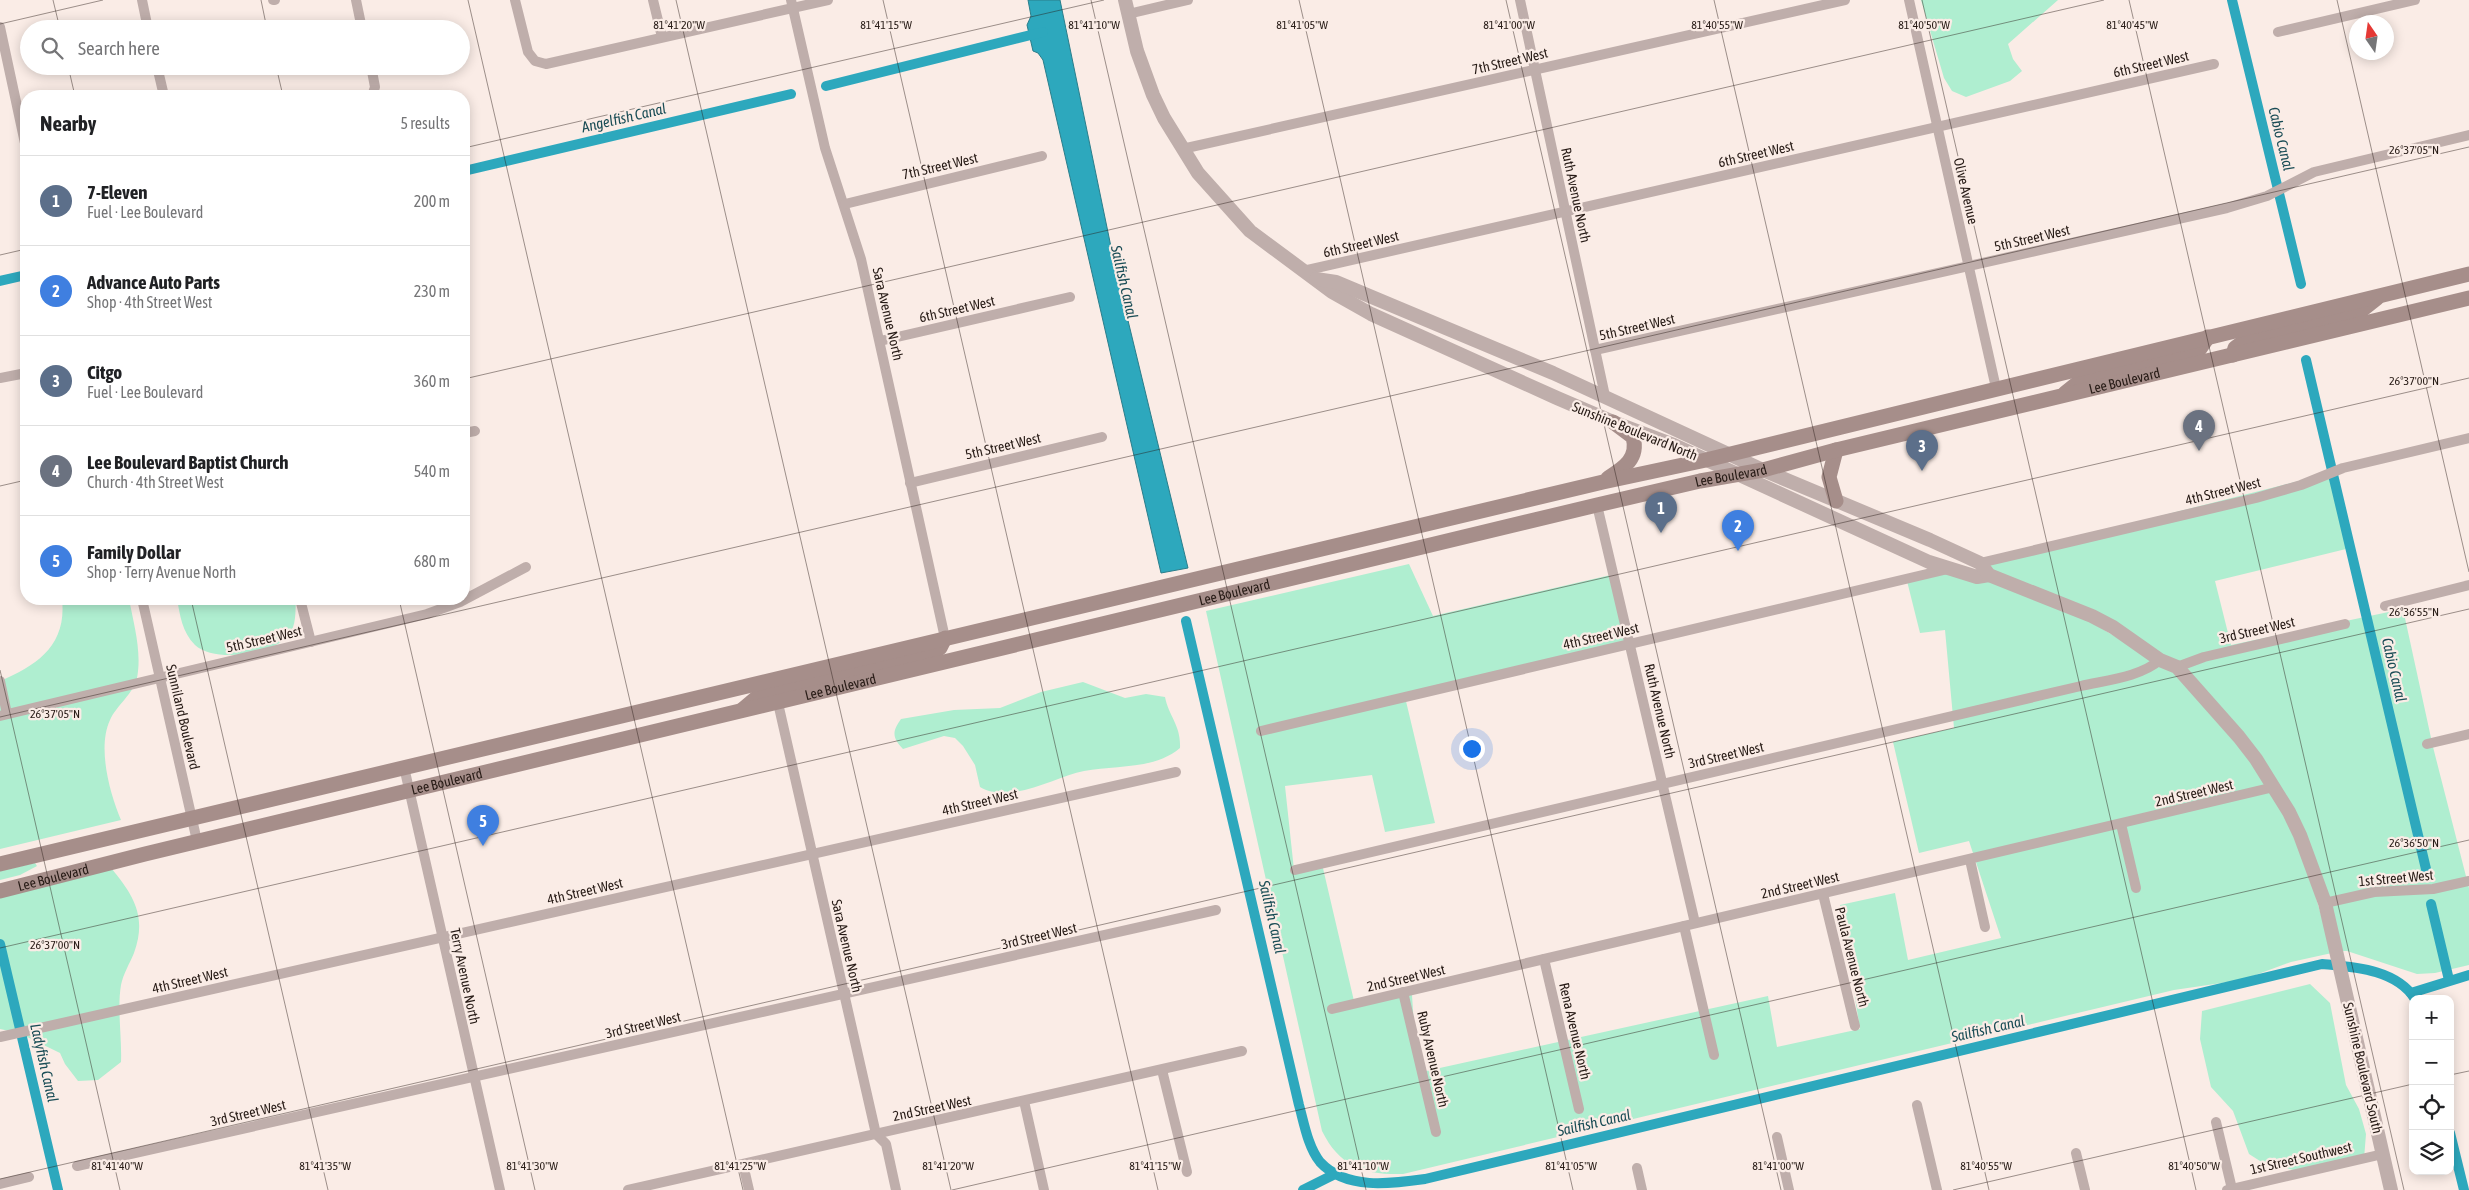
<!DOCTYPE html>
<html lang="en">
<head>
<meta charset="utf-8">
<style>
	body { margin:0; font-family:"Asap Condensed",sans-serif; background:#f6f6f6; color:#202124 }
	.controls { position:absolute; right:15px; bottom:15px; display:grid; overflow:hidden; border-radius:10px; box-shadow:0 2px 12px #0003 }
	.controls button { width:45px; height:45px; display:grid; place-items:center; padding:0; border:0; border-bottom:1px solid #e0e0e0; background:#fff; color:#202124; font:25px sans-serif }
	.compass { position:absolute; left:2349px; top:15px; width:45px; height:45px; border-radius:50%; background:#fff; box-shadow:0 2px 12px #0003; rotate:347deg }
	.you { position:absolute; left:1471px; top:748px; width:18px; height:18px; margin:-12px; border:4px solid #fff; border-radius:50%; background:#1a73e8; box-shadow:0 0 0 8px #1a73e833 }
	.badge { display:grid; place-items:center; width:32px; height:32px; border-radius:50%; background:#1e5f74; color:#fff; font-size:16px; font-weight:700 }
	.pin { position:absolute; translate:-50% -41px; filter:drop-shadow(0 1px 2px #0008) }
	.pin::after { content:''; position:absolute; top:26px; width:18px; height:15px; background:inherit; clip-path:polygon(0 0,100% 0,50% 100%) }
	.list { margin:0; padding:0; list-style:none }
	h2 { display:flex; justify-content:space-between; align-items:center; height:65px; margin:0; padding:0 20px; font-size:21px }
	h2 small { font-size:16px; font-weight:400; color:#757577 }
	.list li { display:grid; grid-template-columns:32px 1fr auto; gap:15px; align-items:center; box-sizing:border-box; height:90px; padding:0 20px; border-top:1px solid #e0e0e0 }
	.list b { display:block; font-size:19px; white-space:nowrap }
	.list p { margin:0; font-size:16px; white-space:nowrap; color:#757577 }
	.list em { font-size:16px; font-style:normal; color:#757577 }
	.icon { flex:none; width:28px; height:28px; fill:none; stroke:currentColor; stroke-width:2; stroke-linecap:round; stroke-linejoin:round }
	.map { position:relative; flex:none; width:2469px; height:1190px; overflow:hidden }
	.search { position:absolute; background:#fff; box-shadow:0 2px 12px #0003; left:20px; top:20px; width:450px; height:55px; display:flex; align-items:center; gap:12px; box-sizing:border-box; padding:0 18px; border-radius:28px; color:#757577; font-size:19px }
	.panel { position:absolute; background:#fff; box-shadow:0 2px 12px #0003; left:20px; top:90px; width:450px; height:515px; border-radius:20px }
	.map>svg:first-child { display:block }
	.green { fill:#afeed0 }
	.water { fill:#2da8bd; stroke:#2b7e8b }
	.lines { fill:none; stroke-linecap:round; stroke-linejoin:round }
	.canal { stroke:#2da8bd; stroke-width:10 }
	.minor { stroke:#bfaeab; stroke-width:10 }
	.tertiary { stroke:#bfaeab; stroke-width:14 }
	.secondary { stroke:#a68e8a; stroke-width:15 }
	.ticks { fill:none; stroke:#271b16; stroke-width:1; stroke-opacity:0.45 }
	.labels { text-anchor:middle; stroke-width:4.5; stroke-linejoin:round; paint-order:stroke }
	.street-label { font-size:14px; fill:#271b16; stroke:#faece6 }
	.water-label { font-size:15px; font-style:italic; fill:#194c55; stroke:#faece6 }
	.ticks-label { font-size:12px; text-anchor:middle; fill:#271b16; stroke:#faece6; stroke-width:4.5; stroke-linejoin:round; paint-order:stroke }
</style>
</head>
<body>
<div class="map">
<svg width="2469" height="1190" viewBox="0 0 2469 1190">
	<rect width="100%" height="100%" fill="#faece6"/>
	<g class="green">
		<path d="M1921,0H2058L2008,44L2013,59L2022,71L2010,81L1966,97L1952,91L1944,78Z"/>
		<path d="M2331,473L2346,549L2215,581L2231,645L2403,609L2433,747L2469,888V965L2435,973L2417,974L2347,951H2342L2305,833L2180,663L1993,570L1986,562L2009,554Z"/>
		<path d="M1409,564L1433,616L1615,574L1629,642L1405,697L1435,823L1385,832L1372,775L1285,786L1294,870L1322,864L1354,1001L1412,995L1417,1073L1768,996L1777,1047L1860,1029L1840,905L1895,893L1908,960L2001,938L1969,841L1919,853L1893,742L1954,728L1945,630L1920,633L1906,577L1936,570L1990,581L2091,622L2174,672L2252,762L2284,814L2308,870L2332,953L2291,962L2242,980L2174,990L1403,1174C1364,1175 1340,1167 1322,1131L1206,611Z"/>
		<path d="M62,599H129C134,625 142,652 137,678C134,693 116,706 110,720C97,748 110,794 121,820L0,849V681C38,665 67,645 62,599Z"/>
		<path d="M177,599H296C295,612 297,625 288,636C272,655 214,663 195,645C182,632 180,615 177,599Z"/>
		<path d="M1083,682L1125,698L1146,694L1165,697C1169,717 1181,725 1180,748C1154,770 1115,765 1084,771C1054,777 1010,805 980,787L975,765L963,746L955,738L944,736L903,749C892,737 892,732 901,719L954,710L1000,708L1041,692Z"/>
		<path d="M35,863L37,866L20,875L0,880V871Z"/>
		<path d="M112,869C134,896 147,917 134,953C130,963 123,974 121,985C117,1009 122,1037 121,1062L98,1080L78,1081L65,1064L60,1053L19,1033L0,1029V897Z"/>
		<path d="M2310,984L2330,1003L2346,1085L2359,1109L2366,1134L2364,1159L2304,1173L2260,1161L2249,1154L2233,1111L2211,1087L2200,1039L2202,1011Z"/>
	</g>
	<path class="water" d="M1028,0H1060L1116,271L1188,568L1161,573L1043,60L1038,53L1033,51L1027,25L1031,16Z"/>
	<g class="lines">
		<g class="canal">
			<path d="M2232,0L2301,284"/>
			<path d="M826,86L1043,32"/>
			<path d="M464,171L791,94"/>
			<path d="M0,281L26,275"/>
			<path d="M2306,360L2426,869"/>
			<path d="M1186,621L1299,1105C1304,1123 1308,1147 1320,1162C1346,1190 1390,1184 1425,1179L2322,964C2353,967 2396,969 2415,999"/>
			<path d="M2431,904L2449,980"/>
			<path d="M0,944L58,1190"/>
			<path d="M2411,993L2469,975"/>
			<path d="M2450,1133L2464,1190"/>
			<path d="M1303,1190L1335,1174"/>
		</g>
		<g class="minor">
			<path d="M142,0L148,29"/>
			<path d="M273,0H275"/>
			<path d="M356,0L362,29"/>
			<path d="M515,0L528,52L535,61L546,64L828,0"/>
			<path d="M653,0L662,37"/>
			<path d="M791,0L825,148L861,259L945,638"/>
			<path d="M1520,0L1605,396"/>
			<path d="M1909,0L1996,388"/>
			<path d="M1128,14L1188,0"/>
			<path d="M0,27L26,148"/>
			<path d="M2278,32L2415,0"/>
			<path d="M157,66L164,96"/>
			<path d="M371,66L375,87L372,96"/>
			<path d="M1182,149L1845,0"/>
			<path d="M845,204L1042,156"/>
			<path d="M1303,271L2214,64"/>
			<path d="M880,341L1070,297"/>
			<path d="M1595,350L2227,208L2267,196L2314,172L2469,135"/>
			<path d="M0,378L26,373"/>
			<path d="M464,433L475,431"/>
			<path d="M910,483L1102,437"/>
			<path d="M1597,505L1695,923"/>
			<path d="M1980,563L2256,498L2301,485L2343,468L2469,438"/>
			<path d="M142,599L197,841"/>
			<path d="M300,599L311,642"/>
			<path d="M2385,606L2469,585"/>
			<path d="M2177,667L2204,657L2345,624"/>
			<path d="M0,681L7,714"/>
			<path d="M778,703L876,1134L886,1144L896,1190"/>
			<path d="M0,716L427,614L460,602L526,567"/>
			<path d="M1261,731L1948,569"/>
			<path d="M2427,744L2469,734"/>
			<path d="M404,767L500,1190"/>
			<path d="M2121,824L2136,888"/>
			<path d="M1970,860L1985,927"/>
			<path d="M1295,870L2081,686C2107,680 2140,677 2160,660"/>
			<path d="M1823,894L1855,1026"/>
			<path d="M2325,903L2374,892L2433,889L2469,881"/>
			<path d="M1684,926L1714,1055"/>
			<path d="M1544,959L1579,1109"/>
			<path d="M1403,992L1436,1132"/>
			<path d="M1332,1009L2274,787"/>
			<path d="M0,1037L1176,772"/>
			<path d="M1162,1070L1187,1172"/>
			<path d="M1024,1101L1044,1190"/>
			<path d="M1917,1105L1937,1190"/>
			<path d="M2216,1122L2232,1189"/>
			<path d="M1777,1137L1789,1190"/>
			<path d="M2076,1153L2085,1190"/>
			<path d="M743,1164L749,1190"/>
			<path d="M77,1166L1216,910"/>
			<path d="M1637,1168L1642,1190"/>
			<path d="M0,1184L29,1177"/>
			<path d="M628,1190L1242,1051"/>
			<path d="M2227,1190L2383,1154"/>
		</g>
		<g class="tertiary">
			<path d="M1125,0L1137,51L1153,95L1164,118L1198,173L1250,231L1332,292L1371,314L1557,398L1613,422L1674,445L1929,562L1977,577L1989,575"/>
			<path d="M1316,279L1336,282L1553,373L1763,470L1930,540L1980,563L1989,575L2092,616L2113,627L2160,660L2177,667L2239,737L2256,759L2289,812L2300,835L2325,903L2391,1190"/>
		</g>
		<g class="secondary">
			<path d="M2233,355L2235,348L2243,342L2358,313L2377,298"/>
			<path d="M2065,393L2080,381L2199,350L2208,337"/>
			<path d="M1836,450L1829,477L1836,501"/>
			<path d="M1608,478C1624,468 1639,458 1633,437L1613,422"/>
			<path d="M742,710L761,694L933,652L940,648L945,638"/>
			<path d="M0,864L1603,482L1706,460L2469,274"/>
			<path id="s1" d="M0,891L145,854L1597,505L1700,481L1763,470L1836,450L2469,298"/>
		</g>
	</g>
	<path class="ticks" d="M53,0L60,29M261,0L267,29M468,0L743,1190M676,0L951,1190M883,0L1158,1190M1091,0L1366,1190M1299,0L1573,1190M1506,0L1781,1190M1714,0L1989,1190M1922,0L2196,1190M2129,0L2404,1190M2337,0L2469,572M0,24L103,0M68,66L75,96M276,66L283,96M464,148L1104,0M0,255L26,249M464,379L2104,0M0,486L26,480M191,599L328,1190M399,599L535,1190M0,670L120,1190M0,717L2469,147M0,948L2469,378M2450,1075L2469,1071M0,1179L2469,609M952,1190L2469,840M1953,1190L2413,1084"/>
	<g class="labels">
		<g class="street-label">
			<text transform="translate(1510 61) rotate(-13)" y="5">7th Street West</text>
			<text transform="translate(2151 64) rotate(-13)" y="5">6th Street West</text>
			<text transform="translate(1756 154) rotate(-13)" y="5">6th Street West</text>
			<text transform="translate(940 166) rotate(-13)" y="5">7th Street West</text>
			<text transform="translate(1966 191) rotate(77)" y="5">Olive Avenue</text>
			<text transform="translate(1576 195) rotate(78)" y="5">Ruth Avenue North</text>
			<text transform="translate(2032 238) rotate(-13)" y="5">5th Street West</text>
			<text transform="translate(1361 244) rotate(-13)" y="5">6th Street West</text>
			<text transform="translate(957 309) rotate(-13)" y="5">6th Street West</text>
			<text transform="translate(888 314) rotate(77)" y="5">Sara Avenue North</text>
			<text transform="translate(1637 327) rotate(-13)" y="5">5th Street West</text>
			<text dy="5" stroke="none"><textPath href="#s1" startOffset="2185">Lee Boulevard</textPath></text>
			<text transform="translate(1635 431) rotate(22)" y="5">Sunshine Boulevard North</text>
			<text transform="translate(1003 446) rotate(-13)" y="5">5th Street West</text>
			<text dy="5" stroke="none"><textPath href="#s1" startOffset="1780">Lee Boulevard</textPath></text>
			<text transform="translate(2223 491) rotate(-14)" y="5">4th Street West</text>
			<text dy="5" stroke="none"><textPath href="#s1" startOffset="1270">Lee Boulevard</textPath></text>
			<text transform="translate(2257 630) rotate(-13)" y="5">3rd Street West</text>
			<text transform="translate(1601 636) rotate(-13)" y="5">4th Street West</text>
			<text transform="translate(264 639) rotate(-13)" y="5">5th Street West</text>
			<text dy="5" stroke="none"><textPath href="#s1" startOffset="865">Lee Boulevard</textPath></text>
			<text transform="translate(1660 711) rotate(77)" y="5">Ruth Avenue North</text>
			<text transform="translate(183 717) rotate(77)" y="5">Sunniland Boulevard</text>
			<text transform="translate(1726 755) rotate(-13)" y="5">3rd Street West</text>
			<text dy="5" stroke="none"><textPath href="#s1" startOffset="460">Lee Boulevard</textPath></text>
			<text transform="translate(2194 793) rotate(-13)" y="5">2nd Street West</text>
			<text transform="translate(980 802) rotate(-13)" y="5">4th Street West</text>
			<text dy="5" stroke="none"><textPath href="#s1" startOffset="55">Lee Boulevard</textPath></text>
			<text transform="translate(2396 878) rotate(-5)" y="5">1st Street West</text>
			<text transform="translate(1800 885) rotate(-13)" y="5">2nd Street West</text>
			<text transform="translate(585 891) rotate(-13)" y="5">4th Street West</text>
			<text transform="translate(1039 936) rotate(-13)" y="5">3rd Street West</text>
			<text transform="translate(847 946) rotate(77)" y="5">Sara Avenue North</text>
			<text transform="translate(1852 957) rotate(76)" y="5">Paula Avenue North</text>
			<text transform="translate(465 976) rotate(78)" y="5">Terry Avenue North</text>
			<text transform="translate(1406 978) rotate(-13)" y="5">2nd Street West</text>
			<text transform="translate(190 980) rotate(-13)" y="5">4th Street West</text>
			<text transform="translate(643 1025) rotate(-13)" y="5">3rd Street West</text>
			<text transform="translate(1575 1031) rotate(77)" y="5">Rena Avenue North</text>
			<text transform="translate(1433 1059) rotate(77)" y="5">Ruby Avenue North</text>
			<text transform="translate(2363 1068) rotate(77)" y="5">Sunshine Boulevard South</text>
			<text transform="translate(932 1108) rotate(-12)" y="5">2nd Street West</text>
			<text transform="translate(248 1113) rotate(-13)" y="5">3rd Street West</text>
			<text transform="translate(2301 1158) rotate(-13)" y="5">1st Street Southwest</text>
		</g>
		<g class="water-label">
			<text transform="translate(624 118) rotate(-13)" y="5">Angelfish Canal</text>
			<text transform="translate(2281 139) rotate(76)" y="5">Cabio Canal</text>
			<text transform="translate(1124 282) rotate(77)" y="5">Sailfish Canal</text>
			<text transform="translate(2394 670) rotate(77)" y="5">Cabio Canal</text>
			<text transform="translate(1272 917) rotate(77)" y="5">Sailfish Canal</text>
			<text transform="translate(1988 1029) rotate(-13)" y="5">Sailfish Canal</text>
			<text transform="translate(44 1063) rotate(77)" y="5">Ladyfish Canal</text>
			<text transform="translate(1594 1123) rotate(-13)" y="5">Sailfish Canal</text>
		</g>
	</g>
	<g class="ticks-label">
		<text x="679" y="29">81°41'20"W</text>
		<text x="886" y="29">81°41'15"W</text>
		<text x="1094" y="29">81°41'10"W</text>
		<text x="1302" y="29">81°41'05"W</text>
		<text x="1509" y="29">81°41'00"W</text>
		<text x="1717" y="29">81°40'55"W</text>
		<text x="1924" y="29">81°40'50"W</text>
		<text x="2132" y="29">81°40'45"W</text>
		<text x="2414" y="154">26°37'05"N</text>
		<text x="2414" y="385">26°37'00"N</text>
		<text x="2414" y="616">26°36'55"N</text>
		<text x="55" y="718">26°37'05"N</text>
		<text x="2414" y="847">26°36'50"N</text>
		<text x="55" y="949">26°37'00"N</text>
		<text x="117" y="1170">81°41'40"W</text>
		<text x="325" y="1170">81°41'35"W</text>
		<text x="532" y="1170">81°41'30"W</text>
		<text x="740" y="1170">81°41'25"W</text>
		<text x="948" y="1170">81°41'20"W</text>
		<text x="1155" y="1170">81°41'15"W</text>
		<text x="1363" y="1170">81°41'10"W</text>
		<text x="1571" y="1170">81°41'05"W</text>
		<text x="1778" y="1170">81°41'00"W</text>
		<text x="1986" y="1170">81°40'55"W</text>
		<text x="2194" y="1170">81°40'50"W</text>
	</g>
</svg>
<div class="controls">
<button>+</button>
<button>−</button>
<button><svg class="icon" aria-label="locate" viewBox="0 0 24 24"><circle cx="12" cy="12" r="6"/><path d="M12 2v4M12 18v4M2 12h4M18 12h4"/></svg></button>
<button><svg class="icon" aria-label="layers" viewBox="0 0 24 24"><path d="M12 4l9 5-9 5-9-5zM3 14l9 5 9-5"/></svg></button>
</div>
<svg class="compass" viewBox="-18 -18 36 36"><path d="M0-13l5 13h-10z" fill="#e53935"/><path d="M0 13l5-13h-10z" fill="#757577"/></svg>
<div class="you"></div>
<div class="pin badge" style="left:1661px;top:533px;background:#5c6f8a">1</div>
<div class="pin badge" style="left:1738px;top:551px;background:#3f7fe0">2</div>
<div class="pin badge" style="left:1922px;top:471px;background:#5c6f8a">3</div>
<div class="pin badge" style="left:2199px;top:451px;background:#6b7280">4</div>
<div class="pin badge" style="left:483px;top:846px;background:#3f7fe0">5</div>
<div class="search"><svg class="icon" aria-label="search" viewBox="0 0 24 24"><circle cx="10" cy="10" r="6"/><path d="M15 15l6 6"/></svg>Search here</div>
<section class="panel">
<h2>Nearby<small>5 results</small></h2>
<ul class="list">
<li><span class="badge" style="background:#5c6f8a">1</span><div><b>7-Eleven</b><p>Fuel · Lee Boulevard</p></div><em>200 m</em></li>
<li><span class="badge" style="background:#3f7fe0">2</span><div><b>Advance Auto Parts</b><p>Shop · 4th Street West</p></div><em>230 m</em></li>
<li><span class="badge" style="background:#5c6f8a">3</span><div><b>Citgo</b><p>Fuel · Lee Boulevard</p></div><em>360 m</em></li>
<li><span class="badge" style="background:#6b7280">4</span><div><b>Lee Boulevard Baptist Church</b><p>Church · 4th Street West</p></div><em>540 m</em></li>
<li><span class="badge" style="background:#3f7fe0">5</span><div><b>Family Dollar</b><p>Shop · Terry Avenue North</p></div><em>680 m</em></li>
</ul>
</section>
</div>
</body>
</html>
